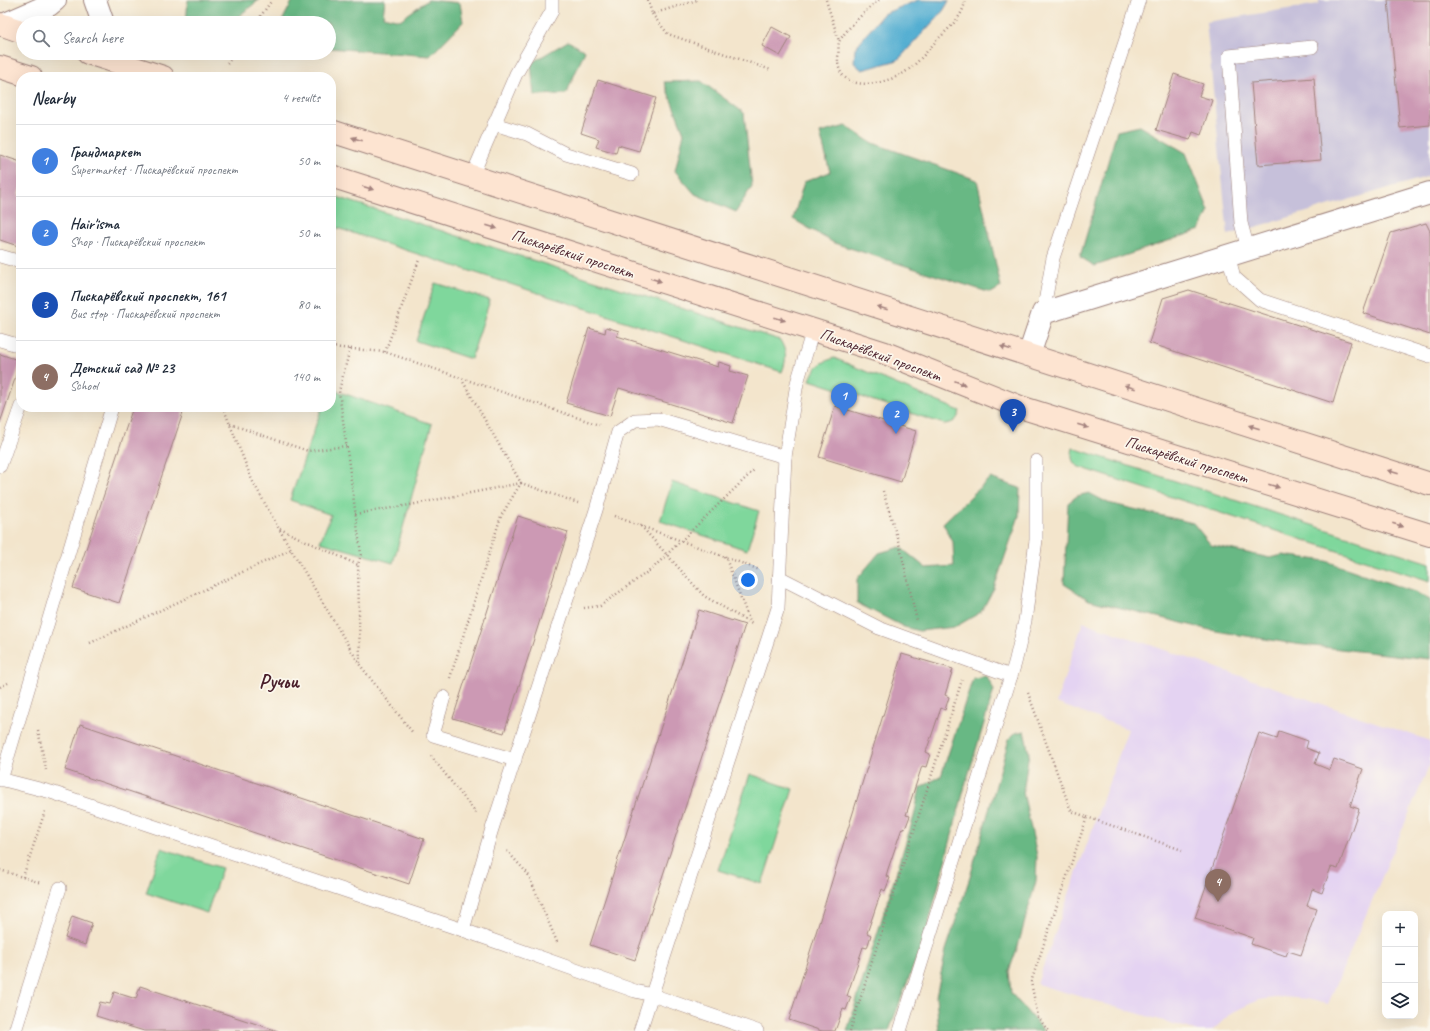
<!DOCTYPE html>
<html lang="en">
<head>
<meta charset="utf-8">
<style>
	body { margin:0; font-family:Caveat,sans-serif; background:#f2f2f3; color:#1f2937 }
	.controls { position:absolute; right:12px; bottom:12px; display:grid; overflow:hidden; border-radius:8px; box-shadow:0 4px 16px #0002 }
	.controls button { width:36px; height:36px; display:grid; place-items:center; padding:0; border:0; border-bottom:1px solid #e0e1e3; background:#fff; color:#1f2937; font:20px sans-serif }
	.you { position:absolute; left:748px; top:580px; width:14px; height:14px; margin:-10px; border:3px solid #fff; border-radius:50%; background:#1a73e8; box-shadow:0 0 0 6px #1a73e833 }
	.badge { display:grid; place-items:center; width:26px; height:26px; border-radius:50%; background:#db2777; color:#fff; font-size:13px; font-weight:700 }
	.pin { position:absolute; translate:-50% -33px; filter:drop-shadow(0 1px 2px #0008) }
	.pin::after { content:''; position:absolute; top:21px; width:14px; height:12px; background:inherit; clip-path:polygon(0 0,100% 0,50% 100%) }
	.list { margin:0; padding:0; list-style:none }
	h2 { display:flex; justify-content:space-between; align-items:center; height:52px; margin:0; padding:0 16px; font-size:17px }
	h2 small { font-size:13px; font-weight:400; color:#747a83 }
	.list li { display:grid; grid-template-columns:26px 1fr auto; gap:12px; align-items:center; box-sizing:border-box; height:72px; padding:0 16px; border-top:1px solid #e0e1e3 }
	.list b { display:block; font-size:15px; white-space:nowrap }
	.list p { margin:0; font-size:13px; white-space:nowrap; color:#747a83 }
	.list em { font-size:13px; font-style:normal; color:#747a83 }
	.icon { flex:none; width:22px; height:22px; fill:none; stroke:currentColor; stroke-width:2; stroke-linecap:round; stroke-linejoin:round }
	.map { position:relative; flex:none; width:1430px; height:1031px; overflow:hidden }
	.search { position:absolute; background:#fff; box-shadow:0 4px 16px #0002; left:16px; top:16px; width:320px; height:44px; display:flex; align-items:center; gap:10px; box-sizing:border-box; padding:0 14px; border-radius:22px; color:#747a83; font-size:15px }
	.panel { position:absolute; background:#fff; box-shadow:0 4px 16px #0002; left:16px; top:72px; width:320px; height:340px; border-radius:16px }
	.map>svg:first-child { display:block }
	.built { fill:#e4d3f2 }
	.industrial { fill:#c6c0da }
	.green { fill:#7fd79c; stroke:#647b64 }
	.forest { fill:#67b884; stroke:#586c58 }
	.water { fill:#53aed1; stroke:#4e667e }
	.building { fill:#cc99b4 }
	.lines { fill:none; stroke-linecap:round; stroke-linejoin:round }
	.service-casing { stroke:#9e827c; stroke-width:14 }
	.minor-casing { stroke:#9e827c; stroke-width:24 }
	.secondary-casing { stroke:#9e827c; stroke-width:24 }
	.path { stroke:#9e827c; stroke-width:2.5; stroke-dasharray:1 3; stroke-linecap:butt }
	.service { stroke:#fff; stroke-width:13 }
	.minor { stroke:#fff; stroke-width:22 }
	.secondary { stroke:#fde4d1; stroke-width:22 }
	.oneway { fill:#a4827e }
	.labels { text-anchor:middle; stroke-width:3.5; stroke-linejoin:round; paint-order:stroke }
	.street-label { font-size:16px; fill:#4a1f2b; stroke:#fbf7ec }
	.district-label { font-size:20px; font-weight:bold; fill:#4a1f2b; stroke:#fbf7ec }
</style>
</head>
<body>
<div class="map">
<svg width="1430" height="1031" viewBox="0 0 1430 1031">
	<rect width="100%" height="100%" fill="#fbf7ec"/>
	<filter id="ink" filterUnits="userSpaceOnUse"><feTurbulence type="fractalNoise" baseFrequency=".025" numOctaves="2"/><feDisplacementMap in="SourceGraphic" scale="8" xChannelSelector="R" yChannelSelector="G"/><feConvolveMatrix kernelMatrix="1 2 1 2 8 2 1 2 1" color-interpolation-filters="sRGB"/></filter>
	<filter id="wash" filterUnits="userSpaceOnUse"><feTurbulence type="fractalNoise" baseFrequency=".012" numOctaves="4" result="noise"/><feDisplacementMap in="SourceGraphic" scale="16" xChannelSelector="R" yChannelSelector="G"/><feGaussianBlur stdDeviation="0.9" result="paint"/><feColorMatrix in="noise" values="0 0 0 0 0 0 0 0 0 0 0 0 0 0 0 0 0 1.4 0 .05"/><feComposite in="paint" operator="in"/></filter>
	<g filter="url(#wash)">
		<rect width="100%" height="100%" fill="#f3e5cc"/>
		<path class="built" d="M1083,622L1430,741V764L1328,1004L1307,999L1282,997L1258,1000L1231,1013L1212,1031H1198L1037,984L1128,729L1056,703Z"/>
		<path class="industrial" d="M1319,0H1430V176L1228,235L1206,22L1319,4Z"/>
		<g class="green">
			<path d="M331,195L780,340C787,352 787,359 782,372L331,226Z"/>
			<path d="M435,283L490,300L471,359L416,341Z"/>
			<path d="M834,358L960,411C957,421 954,423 944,424L810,380C815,366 820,363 834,358Z"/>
			<path d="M331,389L432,424L393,563L320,542L331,515L290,500L322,407H331Z"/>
			<path d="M1073,448L1430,563V581L1079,467C1071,462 1071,457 1073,448Z"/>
			<path d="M672,482L759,511L747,550L660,521Z"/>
			<path d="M750,774L793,789L762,884L718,870Z"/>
			<path d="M161,848L222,868L207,913L146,893Z"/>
		</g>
		<g class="forest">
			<path d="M188,0H259L230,23H186Z"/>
			<path d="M293,0H385L383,16L400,20L428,0L460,3L463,22L430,56L329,48V23H281Z"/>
			<path d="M568,41L585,51L566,94L534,95L531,63Z"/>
			<path d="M701,81L744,113L752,186L736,212L695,194L675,171L684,133L664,82Z"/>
			<path d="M846,126L870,142L977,180L1001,287L991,293L834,243L793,219L804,182L830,172L820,133Z"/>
			<path d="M1140,126L1186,153L1209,211L1200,230L1095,266L1080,257L1117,131Z"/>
			<path d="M990,478L1020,488L1019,516L994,588L981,612L955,627L919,631L904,627L857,603V579L879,553L900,547L926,568L954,566L953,542L943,523Z"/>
			<path d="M1089,493L1108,503L1193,523L1211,545L1270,558L1283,555L1326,561L1417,593L1430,600V659L1295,644L1210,630L1089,600L1064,584L1068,503L1077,496Z"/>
			<path d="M987,676L994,690L965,786L926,933L890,1028L889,1031H847L914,816L920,788L941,776L973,678Z"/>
			<path d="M1024,731L1029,753L1023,792L1037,856L1036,881L1018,946L1009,971L1011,993L1044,1031H939L936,997L946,950L970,877L1009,739L1015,733Z"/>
		</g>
		<path class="water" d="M918,0L949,1L943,11L898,60L862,70L854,63L855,48L883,14Z"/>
		<g id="blocks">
			<g class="building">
				<path d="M1388,0H1430V125L1400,128Z"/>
				<path d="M772,27L791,37L780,56L762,46Z"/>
				<path d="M1174,74L1203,84L1199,96L1212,100L1201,135L1193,132L1190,140L1156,130Z"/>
				<path d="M1314,78L1321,160L1258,165L1251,83Z"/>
				<path d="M598,80L656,98L639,151L618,145L616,153L596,147L599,139L581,133Z"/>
				<path d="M0,155L21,162V186L18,195L21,197V247L0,240Z"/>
				<path d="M1426,223L1430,231V335L1363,313L1391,233Z"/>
				<path d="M1189,290L1351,342L1333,403L1149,343L1163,298Z"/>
				<path d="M606,327L619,331L617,336L718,367L719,362L731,366L730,371L748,376L733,423L619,388L610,416L566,403L589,328L605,333Z"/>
				<path d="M0,354L21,361L0,423Z"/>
				<path d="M835,406L916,431L901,482L819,457Z"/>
				<path d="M133,407H185L119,603L73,588Z"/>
				<path d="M518,516L568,532L504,733L453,718Z"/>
				<path d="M699,610L745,625L635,960L590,945Z"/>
				<path d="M902,654L953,669L945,695L949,697L945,710L941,708L926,752L930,754L926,767L922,766L906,815L910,816L905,829L902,828L888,869L886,876L890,878L885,891L882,889L867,933L871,935L867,948L863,947L847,996L851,997L846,1010L843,1009L835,1031H822L789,1020Z"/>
				<path d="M80,724L424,839L409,884L65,770Z"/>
				<path d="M1279,731L1308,741L1306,748L1319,753L1315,764L1330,770L1334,759L1363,769L1350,806L1359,809L1338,869L1331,867L1322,893L1312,889L1307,906L1317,909L1301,955L1288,951L1286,956L1251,944L1253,938L1195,918L1259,733L1277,739Z"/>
				<path d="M72,916L92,923L85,945L65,938Z"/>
				<path d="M140,986L278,1031H144L96,1016L100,1002L110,1004L114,992L136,999Z"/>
			</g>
		</g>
	</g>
	<g filter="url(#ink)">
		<use href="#blocks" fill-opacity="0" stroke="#9e827c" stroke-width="1"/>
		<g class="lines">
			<defs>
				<g id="service">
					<path d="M494,124L527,134L566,154L632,174"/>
					<path d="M472,176L516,74L552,11V0"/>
					<path d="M1248,249L1241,223L1229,56L1312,47"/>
					<path d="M1228,255L1234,277L1260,300L1430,356"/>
					<path d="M0,256L21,262"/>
					<path d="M1043,313L1053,258L1139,0"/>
					<path d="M0,340L21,346"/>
					<path d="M0,466L21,406"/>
					<path d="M779,577L879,628L1011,676"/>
					<path d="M444,697L433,735L515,760"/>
					<path d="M0,779L51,792L463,930L635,991L652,995L757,1031"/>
					<path d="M1,780L112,407"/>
					<path d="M463,930L491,832L596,510L618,432L635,420L658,419L785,457"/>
					<path d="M15,1031L60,888"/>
					<path d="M640,1031L778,608L785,457L797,383L813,330"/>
					<path d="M900,1031L1015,663L1025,621L1036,540V461"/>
				</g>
				<g id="minor">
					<path d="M95,0L103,23"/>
					<path d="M3,25L49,5L55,0"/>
					<path d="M1029,355L1043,313L1430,193"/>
				</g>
				<g id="secondary">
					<path d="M0,24L23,32"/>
					<path d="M88,53L163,77"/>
					<path d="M0,67L31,77"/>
					<path d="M331,131L1430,484"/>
					<path d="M331,176L885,353L1020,407L1430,535"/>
				</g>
			</defs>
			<use href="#service" class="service-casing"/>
			<use href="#minor" class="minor-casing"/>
			<use href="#secondary" class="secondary-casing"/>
			<g class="path">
				<path d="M648,0L652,14L697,0"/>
				<path d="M826,0L839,41"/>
				<path d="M879,0C869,7 844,31 839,42C838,46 839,52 838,57C836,92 877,86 898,76C915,68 926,52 938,39C949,28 964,16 965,0"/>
				<path d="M652,14L668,34L771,70"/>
				<path d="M256,23L272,0"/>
				<path d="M227,64L235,53"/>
				<path d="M331,347L385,352L599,425"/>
				<path d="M350,349L339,391L361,554L358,565L360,663"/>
				<path d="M385,352L419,260"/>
				<path d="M223,407L252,480L279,529L360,665L413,733"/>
				<path d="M230,424L308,451L346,446"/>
				<path d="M883,491L900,547L917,621"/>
				<path d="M355,514L410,505L521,483L462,380"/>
				<path d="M614,516L760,570"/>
				<path d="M641,526L704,596L752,624"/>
				<path d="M280,529L358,565"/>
				<path d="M725,556L750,622"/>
				<path d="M584,608L600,606L653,568L755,469"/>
				<path d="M90,643L292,549"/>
				<path d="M450,678L501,516L521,483L578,503"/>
				<path d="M0,687L8,683"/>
				<path d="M1028,693L1071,811L1087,817L1031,982L1038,1017L1048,1031"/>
				<path d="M38,730L46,770"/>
				<path d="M431,756L476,813"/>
				<path d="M1087,817L1182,850"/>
				<path d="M507,851L528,874L557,942"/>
				<path d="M0,870L41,883"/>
				<path d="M23,877L45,811"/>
				<path d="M850,1031L962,680"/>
			</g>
			<use href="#service" class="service"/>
			<use href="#minor" class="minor"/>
			<use href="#secondary" class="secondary"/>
		</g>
		<defs><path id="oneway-solid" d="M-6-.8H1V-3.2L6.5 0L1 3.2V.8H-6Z"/></defs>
		<g class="oneway">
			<use href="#oneway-solid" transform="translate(357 139) rotate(-162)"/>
			<use href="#oneway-solid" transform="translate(368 188) rotate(18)"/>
			<use href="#oneway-solid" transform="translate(492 227) rotate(18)"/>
			<use href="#oneway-solid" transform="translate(656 280) rotate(18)"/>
			<use href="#oneway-solid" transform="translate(882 308) rotate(-162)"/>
			<use href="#oneway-solid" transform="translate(780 319) rotate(18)"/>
			<use href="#oneway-solid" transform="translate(1006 348) rotate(-162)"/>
			<use href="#oneway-solid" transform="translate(960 383) rotate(21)"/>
			<use href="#oneway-solid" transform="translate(1130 387) rotate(-162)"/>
			<use href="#oneway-solid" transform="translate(1083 426) rotate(17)"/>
			<use href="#oneway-solid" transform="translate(1254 427) rotate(-162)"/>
			<use href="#oneway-solid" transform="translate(1393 472) rotate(-162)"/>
			<use href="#oneway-solid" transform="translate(1274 486) rotate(17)"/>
			<use href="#oneway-solid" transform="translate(1398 525) rotate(17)"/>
		</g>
	</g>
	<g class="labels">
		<g class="street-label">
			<text transform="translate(573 253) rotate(18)" y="6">Пискарёвский проспект</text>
			<text transform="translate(881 354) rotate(20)" y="6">Пискарёвский проспект</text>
			<text transform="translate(1187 459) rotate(17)" y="6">Пискарёвский проспект</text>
		</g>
		<g class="district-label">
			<text x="279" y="688">Ручьи</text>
		</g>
	</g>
</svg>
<div class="controls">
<button>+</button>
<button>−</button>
<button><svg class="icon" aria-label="layers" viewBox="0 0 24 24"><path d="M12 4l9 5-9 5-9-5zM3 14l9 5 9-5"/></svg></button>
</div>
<div class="you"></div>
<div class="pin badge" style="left:844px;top:416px;background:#3f7fe0">1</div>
<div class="pin badge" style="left:896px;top:434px;background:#3f7fe0">2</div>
<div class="pin badge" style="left:1013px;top:432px;background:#1a4fb4">3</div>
<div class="pin badge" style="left:1218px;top:902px;background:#8d6e63">4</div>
<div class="search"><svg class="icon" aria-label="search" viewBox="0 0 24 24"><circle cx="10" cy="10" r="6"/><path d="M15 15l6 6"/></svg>Search here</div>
<section class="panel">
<h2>Nearby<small>4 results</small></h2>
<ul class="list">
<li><span class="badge" style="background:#3f7fe0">1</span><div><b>Грандмаркет</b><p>Supermarket · Пискарёвский проспект</p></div><em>50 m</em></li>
<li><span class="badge" style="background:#3f7fe0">2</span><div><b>Hair'isma</b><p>Shop · Пискарёвский проспект</p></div><em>50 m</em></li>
<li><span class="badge" style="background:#1a4fb4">3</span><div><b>Пискарёвский проспект, 161</b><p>Bus stop · Пискарёвский проспект</p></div><em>80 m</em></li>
<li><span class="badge" style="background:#8d6e63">4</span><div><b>Детский сад № 23</b><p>School</p></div><em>140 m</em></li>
</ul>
</section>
</div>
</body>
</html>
